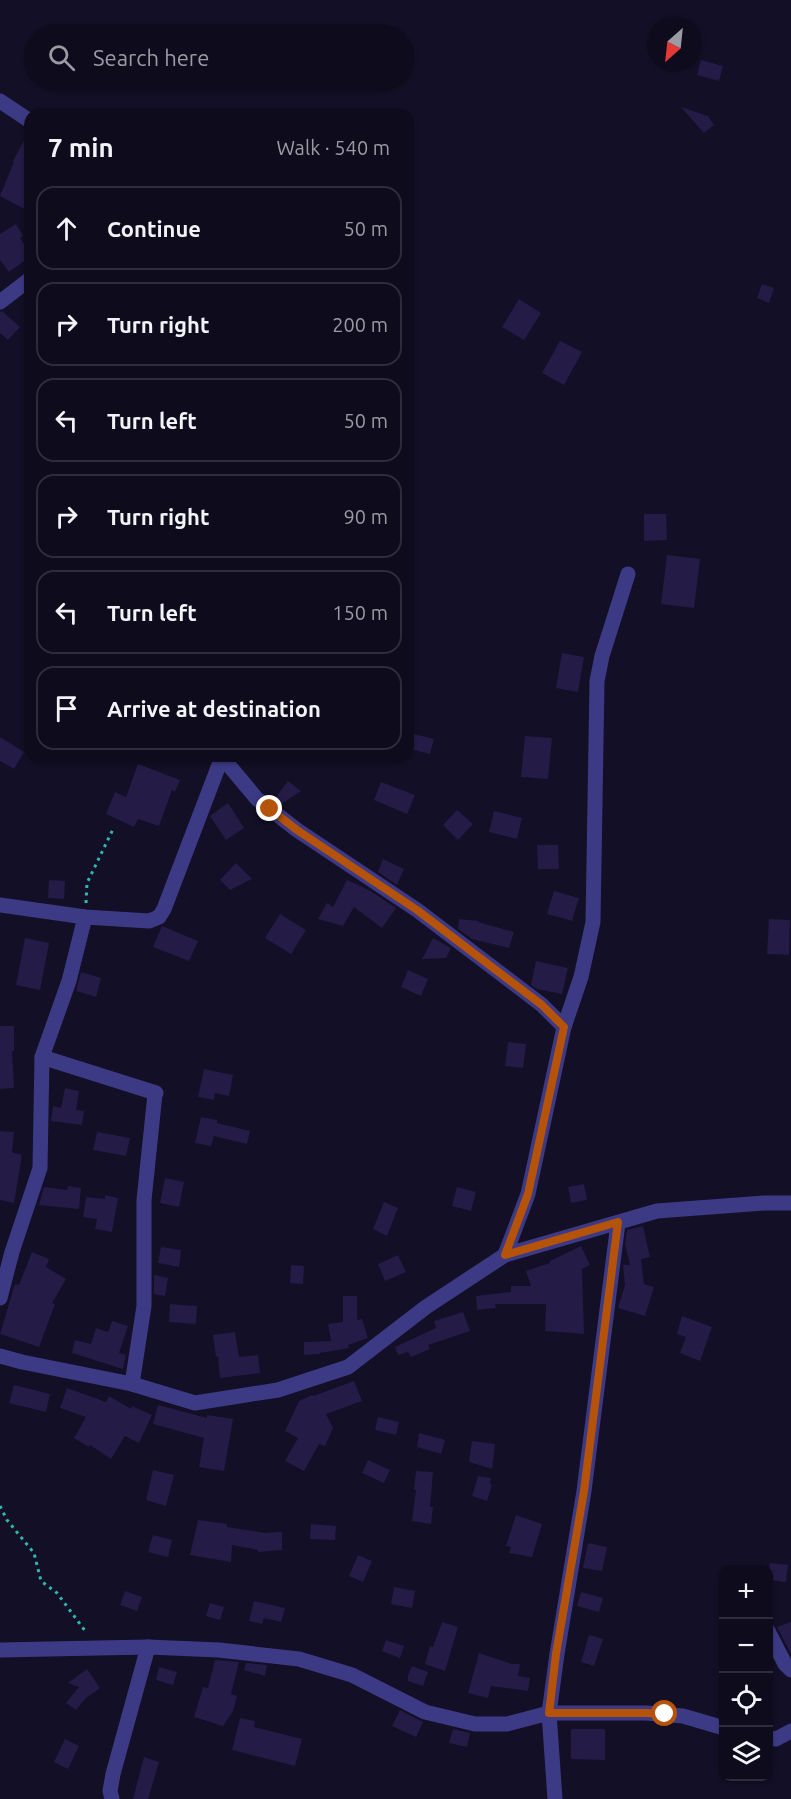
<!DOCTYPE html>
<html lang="en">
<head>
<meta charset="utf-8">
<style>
	body { margin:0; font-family:Ubuntu,sans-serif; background:#171425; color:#f1f3f6 }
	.controls { position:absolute; right:18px; bottom:18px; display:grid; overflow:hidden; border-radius:12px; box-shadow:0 2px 4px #0004 }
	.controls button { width:54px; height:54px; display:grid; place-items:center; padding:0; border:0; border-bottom:2px solid #2e2b3b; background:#0e0b1c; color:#f1f3f6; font:30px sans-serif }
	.compass { position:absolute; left:647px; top:18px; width:54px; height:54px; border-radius:50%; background:#0e0b1c; box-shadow:0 2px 4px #0004; rotate:207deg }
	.stop { position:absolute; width:18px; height:18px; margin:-14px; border:4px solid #b45309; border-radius:50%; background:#fff }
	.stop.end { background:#b45309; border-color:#fff; box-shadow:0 2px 6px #0008 }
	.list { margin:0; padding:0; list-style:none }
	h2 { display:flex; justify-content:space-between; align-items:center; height:78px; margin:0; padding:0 24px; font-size:26px }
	h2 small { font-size:20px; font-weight:400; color:#9b9ba3 }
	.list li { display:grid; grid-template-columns:39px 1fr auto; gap:18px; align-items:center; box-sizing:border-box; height:84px; margin:0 12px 12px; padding:0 12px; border:2px solid #2e2b3b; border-radius:18px }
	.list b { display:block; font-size:22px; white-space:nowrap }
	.list em { font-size:20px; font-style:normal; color:#9b9ba3 }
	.icon { flex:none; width:33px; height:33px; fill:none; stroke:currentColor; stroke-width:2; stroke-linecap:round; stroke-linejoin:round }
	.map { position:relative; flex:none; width:791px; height:1799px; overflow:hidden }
	.search { position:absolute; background:#0e0b1c; box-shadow:0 2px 4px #0004; left:24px; top:24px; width:390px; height:66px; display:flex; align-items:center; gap:15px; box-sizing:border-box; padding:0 21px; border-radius:33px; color:#9b9ba3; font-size:22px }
	.panel { position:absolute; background:#0e0b1c; box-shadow:0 2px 4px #0004; left:24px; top:108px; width:390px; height:654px; border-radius:18px }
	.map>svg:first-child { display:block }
	.building { fill:#241b47 }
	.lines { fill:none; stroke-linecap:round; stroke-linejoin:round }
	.path { stroke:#2fb8b0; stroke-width:3; stroke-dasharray:3 4.5; stroke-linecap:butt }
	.minor { stroke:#3d3a85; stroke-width:15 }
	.route { stroke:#b45309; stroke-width:8 }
</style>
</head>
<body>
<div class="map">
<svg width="791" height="1799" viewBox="0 0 791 1799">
	<rect width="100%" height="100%" fill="#130f26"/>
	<g class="building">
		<path d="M701,60L723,66L719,81L697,75Z"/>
		<path d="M681,107L708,116L714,125L704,133Z"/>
		<path d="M29,131H30V212L0,196L14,162L13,161Z"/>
		<path d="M16,224L23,236L20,238L30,253V257L9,272L0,260V234Z"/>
		<path d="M762,284L774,288L769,303L757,298Z"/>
		<path d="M519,299L541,313L524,340L502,327Z"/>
		<path d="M2,311L20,327L8,340L0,333V312Z"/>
		<path d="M560,341L582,352L564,385L542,373Z"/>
		<path d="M644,514H666L667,540L644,541Z"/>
		<path d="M667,555L700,559L694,608L661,604Z"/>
		<path d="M562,653L584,657L578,692L556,688Z"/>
		<path d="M414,734L434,739L430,754L410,749Z"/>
		<path d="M525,736L552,738L548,779L521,777Z"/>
		<path d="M0,737L24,752L14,769L0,761Z"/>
		<path d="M138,764L180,780L175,792L172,790L159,826L138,819L134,827L106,814L115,792L126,797Z"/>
		<path d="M288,781L301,791L280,805L274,800Z"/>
		<path d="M381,782L415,795L407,814L374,800Z"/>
		<path d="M228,803L244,828L226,840L210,816Z"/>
		<path d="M457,810L473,824L458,840L443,825Z"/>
		<path d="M494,811L522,818L517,839L489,832Z"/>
		<path d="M537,845H558L559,869H538Z"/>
		<path d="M383,859L404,869L397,885L378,872Z"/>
		<path d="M236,863L252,879L230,890L220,880Z"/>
		<path d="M49,880L65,881L64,899L48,898Z"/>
		<path d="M347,880L369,890L396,908L382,928L354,907L343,926L318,919L327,903L333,907Z"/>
		<path d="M554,891L579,898L572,921L547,914Z"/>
		<path d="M280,914L306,930L291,954L265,938Z"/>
		<path d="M459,919L478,921V922L514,932L509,948L472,939L458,929Z"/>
		<path d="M769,919L790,920L789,955L767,954Z"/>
		<path d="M162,926L198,941L189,961L153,947Z"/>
		<path d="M25,938L49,943L40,990L16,985Z"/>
		<path d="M433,938L451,948L446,958L422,959Z"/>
		<path d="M536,961L568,968L562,994L537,989L531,985Z"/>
		<path d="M408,970L428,979L421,996L401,987Z"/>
		<path d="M81,972L101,978L96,997L76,991Z"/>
		<path d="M0,1026H14V1051H12L14,1088L0,1089Z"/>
		<path d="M508,1042L526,1044L523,1068L505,1066Z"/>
		<path d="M204,1069L233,1075L229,1096L215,1093L214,1100L198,1097Z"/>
		<path d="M65,1088L79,1091L76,1110L84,1111L82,1125L51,1121L53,1106L61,1108Z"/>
		<path d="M201,1117L217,1120V1123L250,1131L247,1144L214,1136L211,1146L195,1143Z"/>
		<path d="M0,1131L14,1132L12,1152L22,1155L14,1203L0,1200Z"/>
		<path d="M97,1132L130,1138L126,1156L93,1150Z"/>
		<path d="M165,1178L184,1182L179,1207L160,1203Z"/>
		<path d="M584,1184L587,1200L571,1203L568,1187Z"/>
		<path d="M68,1186L81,1188L79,1209L39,1205L44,1187L67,1190Z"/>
		<path d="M457,1187L476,1192L471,1211L452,1206Z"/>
		<path d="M105,1195L118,1198L112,1232L95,1229L97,1219L83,1217L86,1197L105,1199Z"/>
		<path d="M384,1202L398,1208L387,1236L373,1229Z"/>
		<path d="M643,1226L650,1257L641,1259L644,1284L654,1287L645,1316L618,1308L625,1285L623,1265H630L625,1244L627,1230Z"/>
		<path d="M581,1246L590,1265L582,1269L584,1334L545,1331L546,1304H495L496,1308L477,1310L476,1296L511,1292V1286H531L526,1271L550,1263V1261Z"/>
		<path d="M161,1247L181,1250L179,1267L158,1263Z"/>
		<path d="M32,1252L49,1259L46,1267L66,1279L52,1303L55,1304L39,1347L0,1334L15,1284L19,1285Z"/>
		<path d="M398,1255L406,1272L385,1281L378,1264Z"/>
		<path d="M291,1265L304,1266L303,1284L290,1283Z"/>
		<path d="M154,1275L168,1278L165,1296L154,1294Z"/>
		<path d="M343,1296H357V1320L362,1319L368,1338L348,1345L349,1348L320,1353V1354L304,1355V1342L331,1341L328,1324L343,1322Z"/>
		<path d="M170,1304L197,1306L196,1324L169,1322Z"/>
		<path d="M463,1312L470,1331L428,1345L430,1349L411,1357L408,1352L398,1355L395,1347L436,1328L434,1321Z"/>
		<path d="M682,1316L712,1327L700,1361L680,1353L686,1337L677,1334Z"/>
		<path d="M112,1321L128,1326L119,1353L126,1355L123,1369L72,1353L75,1340L91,1344L96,1328L108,1332Z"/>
		<path d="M235,1332L239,1357L258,1355L260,1373L220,1378L218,1356L216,1357L213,1335Z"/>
		<path d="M354,1381L362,1401L326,1414L333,1428L325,1446L319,1444L304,1471L285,1461L298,1438L285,1431L299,1401L312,1395L313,1396Z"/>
		<path d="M14,1385L50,1394L46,1412L9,1403Z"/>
		<path d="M67,1388L106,1402L109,1396L131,1409L132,1406L152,1415L139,1443L125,1436L111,1459L90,1445L89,1447L74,1438L86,1417L60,1408Z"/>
		<path d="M158,1405L207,1418V1415L233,1419L224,1471L199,1467L204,1438L153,1424Z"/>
		<path d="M378,1417L399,1422L396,1435L375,1430Z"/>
		<path d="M419,1433L445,1440L441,1454L417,1447Z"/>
		<path d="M472,1441L495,1444L492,1469L469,1462Z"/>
		<path d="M368,1460L390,1470L384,1483L362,1473Z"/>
		<path d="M153,1470L174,1475L166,1506L146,1500Z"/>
		<path d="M416,1471L433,1472L430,1507H433L431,1524L412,1521L416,1490H414Z"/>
		<path d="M478,1476L491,1478L490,1484L492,1485L487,1501L472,1496Z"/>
		<path d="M516,1515L542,1524L532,1557L509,1553L511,1547L506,1546Z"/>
		<path d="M198,1520L227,1524V1527L265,1533L282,1532V1550L258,1552V1550L232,1545L231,1562L190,1555Z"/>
		<path d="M311,1524L336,1526L335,1540L310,1539Z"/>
		<path d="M153,1535L172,1540L168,1557L148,1552Z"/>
		<path d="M588,1543L607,1547L602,1571L583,1568Z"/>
		<path d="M358,1555L372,1561L363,1582L349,1576Z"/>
		<path d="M770,1563L788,1565L786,1582L768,1580Z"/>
		<path d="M394,1587L415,1591L412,1608L391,1604Z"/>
		<path d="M125,1591L142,1597L137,1611L120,1605Z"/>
		<path d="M581,1592L603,1598L599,1612L577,1606Z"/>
		<path d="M254,1601L285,1608L281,1622L264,1618L262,1624L249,1621Z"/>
		<path d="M210,1603L224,1607L220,1620L206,1616Z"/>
		<path d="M442,1622L458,1627L445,1671L425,1664L430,1646L433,1647Z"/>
		<path d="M791,1622V1654L777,1627Z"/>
		<path d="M589,1635L603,1639L594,1666L581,1662Z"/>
		<path d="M386,1640L404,1646L400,1658L382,1651Z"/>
		<path d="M479,1653L512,1664H520L518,1676L530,1678L528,1691L491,1686L488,1698L468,1693Z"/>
		<path d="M215,1660L239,1662L231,1694L237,1696L233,1711L223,1726L194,1717L203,1687L208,1688Z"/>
		<path d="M246,1663L267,1665L265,1676L244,1670Z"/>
		<path d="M412,1666L428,1672L423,1686L408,1681V1675Z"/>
		<path d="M159,1667L177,1672L173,1685L156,1680Z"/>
		<path d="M87,1669L100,1688L86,1698L76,1710L66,1703L79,1687L68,1683Z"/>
		<path d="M400,1710L423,1722L416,1737L392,1726Z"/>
		<path d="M240,1718L255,1721L254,1727L302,1739L295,1766L232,1750Z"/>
		<path d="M453,1729L470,1733L467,1747L449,1743Z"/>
		<path d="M571,1729H605V1760L571,1759Z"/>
		<path d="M65,1739L79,1746L68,1769L54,1762Z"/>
		<path d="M144,1757L159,1762L148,1799H133Z"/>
	</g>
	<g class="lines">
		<g class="path">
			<path d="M86,903L87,883L114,827"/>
			<path d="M0,1506L7,1520L34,1553L41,1581L57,1593L86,1632"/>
		</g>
		<g class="minor">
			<path d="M0,101L30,121"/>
			<path d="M0,302L30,279"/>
			<path d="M221,756L257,799L297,830L417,910L542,1005L564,1027L528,1194L505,1255"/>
			<path d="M0,905L85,917L149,921L159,917L164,909L222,757"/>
			<path d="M564,1027L581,977L593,922L597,681L602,656L628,574"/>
			<path d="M42,1057L156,1093L155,1094L144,1200V1306L132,1384"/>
			<path d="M0,1298L12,1252L40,1168L42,1057L69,981L85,917"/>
			<path d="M0,1356L22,1362L132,1384L195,1403L278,1390L348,1367L426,1307L505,1255L657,1211L764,1203H791"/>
			<path d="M768,1631L785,1664L791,1670"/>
			<path d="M0,1650L148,1647L219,1650L299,1659L352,1675L425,1712L475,1724H507L549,1713H646L683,1716L724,1728"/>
			<path d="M768,1738L776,1739L791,1731"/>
			<path d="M112,1799L110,1791L113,1774L148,1647"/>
			<path d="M555,1799L549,1713L557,1654L584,1491L618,1223"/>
		</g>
	</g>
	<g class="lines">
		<path class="route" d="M270,809L297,830L417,910L542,1005L564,1027L528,1194L505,1255L618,1222L584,1491L556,1654L549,1713H646L665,1714"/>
	</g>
</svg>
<div class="controls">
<button>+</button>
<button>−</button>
<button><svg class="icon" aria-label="locate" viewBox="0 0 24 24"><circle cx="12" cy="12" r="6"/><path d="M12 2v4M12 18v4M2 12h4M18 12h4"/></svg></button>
<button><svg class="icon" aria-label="layers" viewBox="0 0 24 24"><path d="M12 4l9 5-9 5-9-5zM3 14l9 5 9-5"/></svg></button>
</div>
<svg class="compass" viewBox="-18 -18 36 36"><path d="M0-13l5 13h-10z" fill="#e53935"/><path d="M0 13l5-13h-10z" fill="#9b9ba3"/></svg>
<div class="stop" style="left:665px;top:1714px"></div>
<div class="stop end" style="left:270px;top:809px"></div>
<div class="search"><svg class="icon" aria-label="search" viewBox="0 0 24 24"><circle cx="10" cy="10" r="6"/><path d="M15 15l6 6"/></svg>Search here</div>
<section class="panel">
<h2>7 min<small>Walk · 540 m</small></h2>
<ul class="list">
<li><svg class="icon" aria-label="ahead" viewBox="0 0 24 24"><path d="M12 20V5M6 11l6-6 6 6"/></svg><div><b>Continue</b></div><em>50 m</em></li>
<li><svg class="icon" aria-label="right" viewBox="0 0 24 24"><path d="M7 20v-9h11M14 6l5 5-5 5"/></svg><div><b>Turn right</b></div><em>200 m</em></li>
<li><svg class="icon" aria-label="left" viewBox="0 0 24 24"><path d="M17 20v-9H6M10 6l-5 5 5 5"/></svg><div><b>Turn left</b></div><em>50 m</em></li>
<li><svg class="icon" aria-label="right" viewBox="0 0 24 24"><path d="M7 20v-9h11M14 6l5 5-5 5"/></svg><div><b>Turn right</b></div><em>90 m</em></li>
<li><svg class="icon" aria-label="left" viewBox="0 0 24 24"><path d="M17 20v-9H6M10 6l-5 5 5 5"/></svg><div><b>Turn left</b></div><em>150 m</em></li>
<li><svg class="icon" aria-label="arrive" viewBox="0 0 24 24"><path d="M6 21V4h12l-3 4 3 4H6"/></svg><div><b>Arrive at destination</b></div></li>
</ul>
</section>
</div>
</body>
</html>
